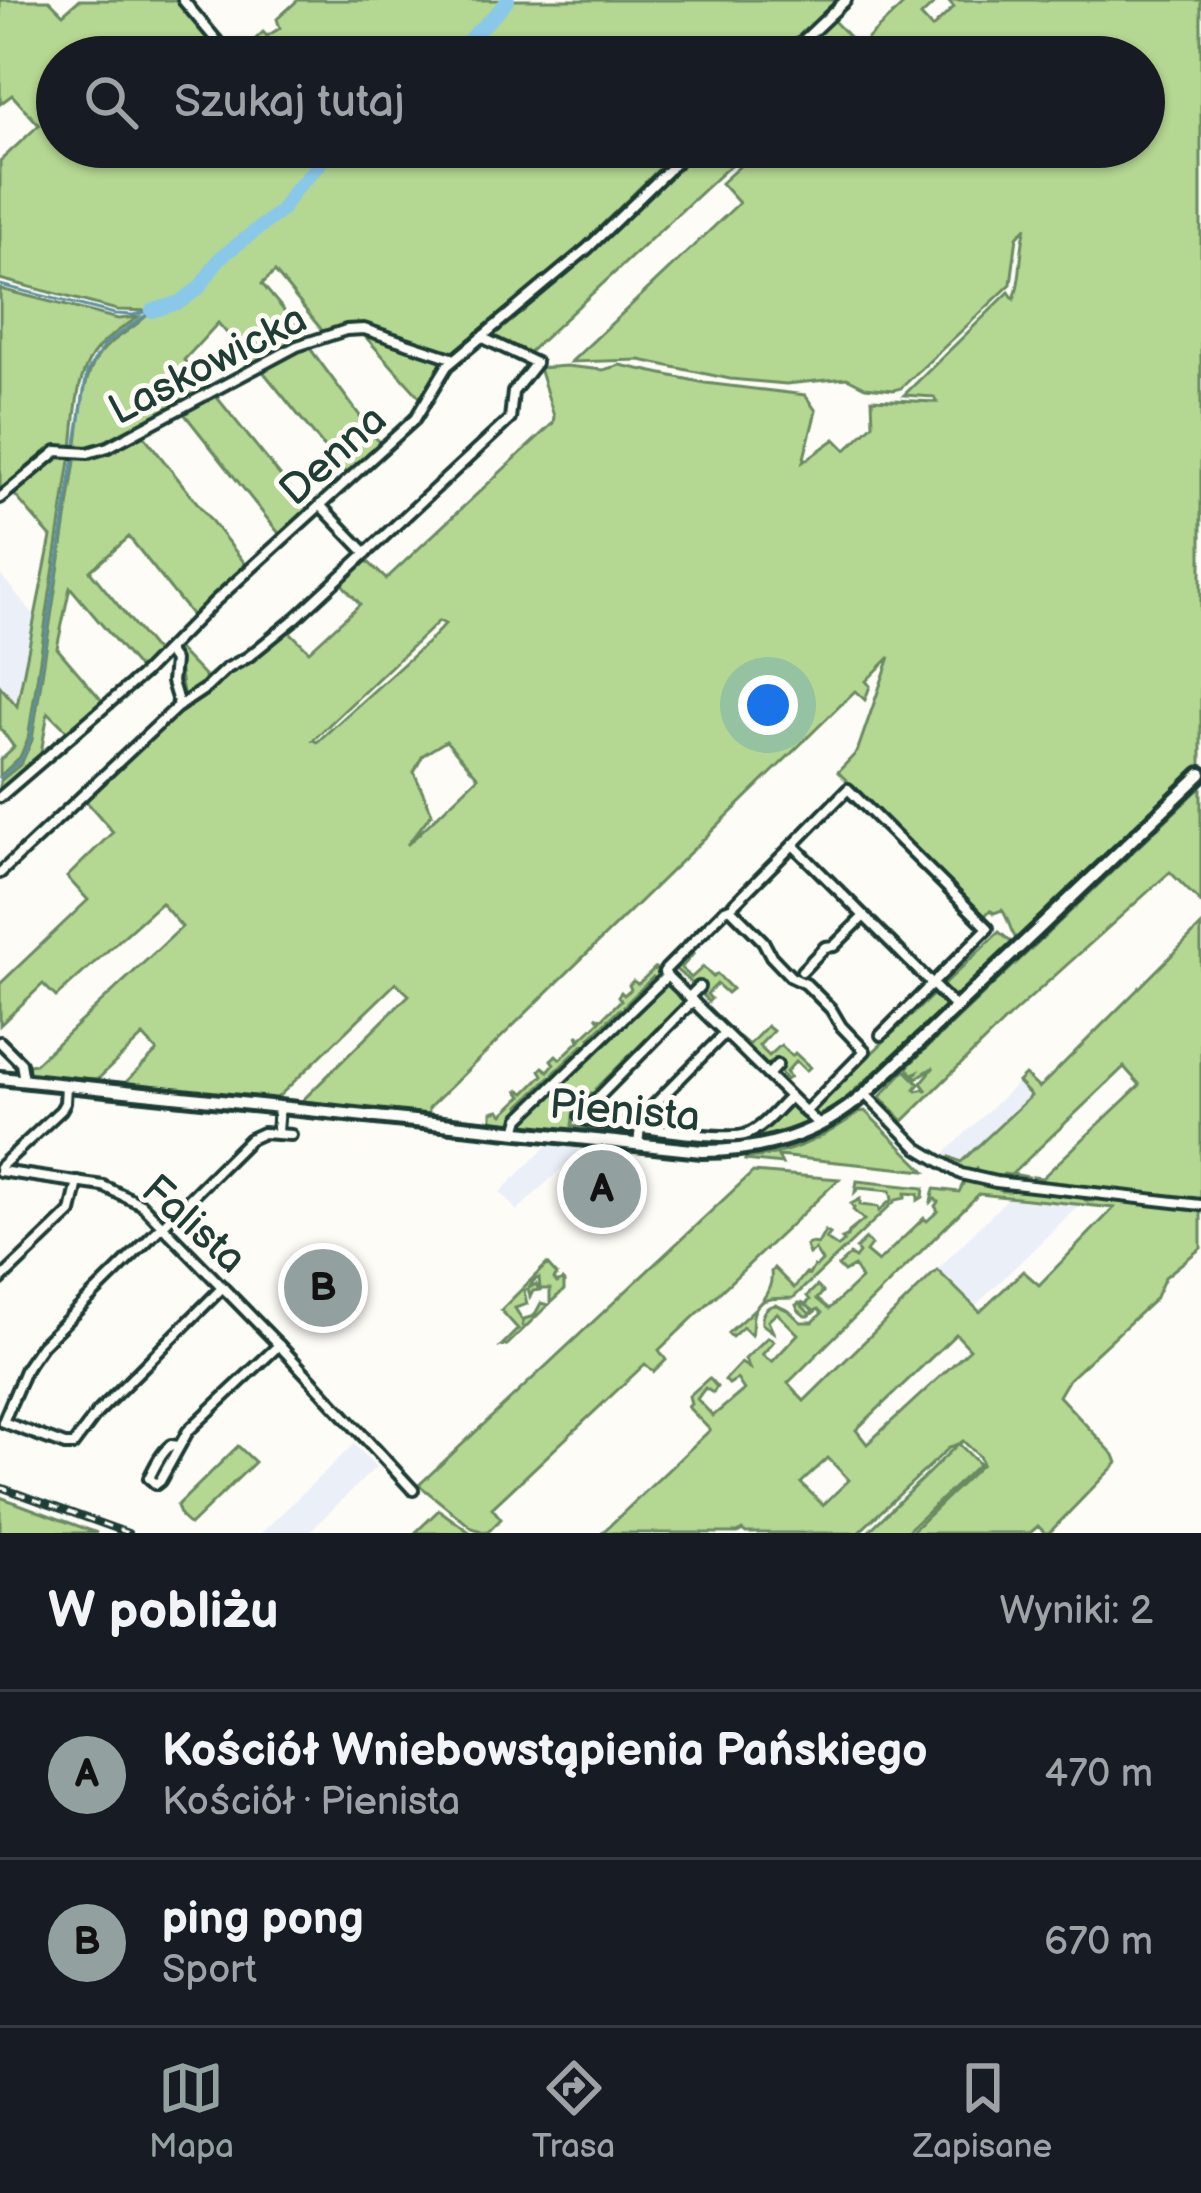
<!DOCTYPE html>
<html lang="pl">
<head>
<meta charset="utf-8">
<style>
	body { margin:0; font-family:"Balsamiq Sans",sans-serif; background:#242831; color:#f1f3f6 }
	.you { position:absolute; left:768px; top:705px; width:42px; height:42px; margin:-30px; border:9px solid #fff; border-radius:50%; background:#1a73e8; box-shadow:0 0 0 18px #1a73e833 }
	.badge { display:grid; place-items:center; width:78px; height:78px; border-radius:50%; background:#92a19f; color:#111; font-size:39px; font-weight:700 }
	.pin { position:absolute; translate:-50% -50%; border:6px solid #fff; box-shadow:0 3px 12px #0006 }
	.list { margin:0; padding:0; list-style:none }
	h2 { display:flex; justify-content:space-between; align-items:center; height:156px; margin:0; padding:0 48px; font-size:51px }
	h2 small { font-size:39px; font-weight:400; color:#9ea1a6 }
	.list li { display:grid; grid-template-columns:78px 1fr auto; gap:36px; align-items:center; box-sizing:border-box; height:168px; padding:0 48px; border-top:3px solid #363941 }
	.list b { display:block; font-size:45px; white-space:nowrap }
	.list p { margin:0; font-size:39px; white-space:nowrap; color:#9ea1a6 }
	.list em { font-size:39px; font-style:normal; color:#9ea1a6 }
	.icon { flex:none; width:66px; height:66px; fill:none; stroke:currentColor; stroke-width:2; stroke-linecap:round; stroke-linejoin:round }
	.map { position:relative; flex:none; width:1201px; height:1533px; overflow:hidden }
	.search { position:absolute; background:#171b24; box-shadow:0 3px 9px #0004; left:36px; right:36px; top:36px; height:132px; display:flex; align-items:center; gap:30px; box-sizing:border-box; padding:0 42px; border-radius:66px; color:#9ea1a6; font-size:45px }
	.sheet { height:492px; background:#171b24 }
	nav { display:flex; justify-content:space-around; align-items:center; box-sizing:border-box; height:168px; border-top:3px solid #363941; background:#171b24; font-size:33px; color:#9ea1a6 }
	nav a { display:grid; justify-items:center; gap:6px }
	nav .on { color:#92a19f }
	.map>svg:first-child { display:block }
	.built { fill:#ebeff7 }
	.green { fill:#b4d791; stroke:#6a8a62; stroke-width:3; fill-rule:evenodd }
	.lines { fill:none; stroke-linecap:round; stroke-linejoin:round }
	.stream { stroke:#5f90a1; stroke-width:3 }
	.river { stroke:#8ac8ea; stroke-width:14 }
	.street-casing { stroke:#1f3d34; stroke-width:16 }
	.secondary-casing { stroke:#1f3d34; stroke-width:20 }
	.street { stroke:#fdfcf7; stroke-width:8 }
	.secondary { stroke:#fdfcf7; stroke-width:10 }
	.rail-casing { stroke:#1f3d34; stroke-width:8 }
	.rail { stroke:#fdfcf7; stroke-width:3; stroke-dasharray:9; stroke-linecap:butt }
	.labels { text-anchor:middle; stroke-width:10; stroke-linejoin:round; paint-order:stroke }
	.street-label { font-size:42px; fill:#1f3d34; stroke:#fdfcf7 }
</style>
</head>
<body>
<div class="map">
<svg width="1201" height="1533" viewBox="0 0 1201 1533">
	<rect width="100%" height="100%" fill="#fdfcf7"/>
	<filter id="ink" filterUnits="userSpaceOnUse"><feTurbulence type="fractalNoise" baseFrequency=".00833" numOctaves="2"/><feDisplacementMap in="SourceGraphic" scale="24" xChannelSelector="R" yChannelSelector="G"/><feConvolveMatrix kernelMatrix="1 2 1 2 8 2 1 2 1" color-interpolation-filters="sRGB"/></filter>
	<g filter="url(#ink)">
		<g class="built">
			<path d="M0,574L34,615L17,707L0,686Z"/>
			<path d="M1018,1082L1031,1096L961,1162L944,1154Z"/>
			<path d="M548,1145L578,1146L577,1153L517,1211L500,1192Z"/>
			<path d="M1009,1197L1080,1204L974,1307L937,1270Z"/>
			<path d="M354,1444L376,1467L308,1533H261Z"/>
		</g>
		<g class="green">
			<path d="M0,0H49L63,14L79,0H177L216,47L213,53L217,57H57V147H681L542,284L516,302L444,364L424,402L362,333L329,339L275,272L262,284L306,337L254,364L218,323L184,360L208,390L103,444L90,448L76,449C82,416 80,371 106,347C120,334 138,326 151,311L117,310L0,279V161L39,125L12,95L0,104Z"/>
			<path d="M298,0H845L786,57H229L232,54H240L263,32L267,36L280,28L277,19Z"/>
			<path d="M908,0H938L921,16L932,28L954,7L948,0H1201V766L1021,938L1015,937C1009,928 1009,919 1002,910L994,913L990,910L985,916L838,772L857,752L890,657L866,681L870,686L865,700L855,691L429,1108V1114L347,1108L301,1102L409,995L396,983L274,1101L124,1084L157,1051L143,1036L98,1079L34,1075L27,1071L29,1065L35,1064L182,927L161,903L56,997L43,984L0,1025V984L88,900L67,877L113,832L80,794L170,709L185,706L176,647L206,678L219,667L224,673L249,661L286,628L309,651L360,604L338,580L364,558L386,579L553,423L554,416L539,368L566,366L603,370L620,365L705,383L805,395L816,411L803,462L835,439L846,450L873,424L872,399L937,402L934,397L904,395L1009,292L1014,299C1023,276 1019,250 1026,227L1017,237L1011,284L901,388L894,390L865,387L847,378L786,384L730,379L640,360L571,362L739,203L721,183L761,147H1144V57H857V49L848,57H792L833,20L859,47ZM439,621L445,624L430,640L317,742L313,740ZM446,741L478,777L407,845L432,813L414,772L423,755Z"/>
			<path d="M699,147H750L527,354L489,338V334L559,278Z"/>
			<path d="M0,289L118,319L138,317C125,327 110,335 99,347C75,372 76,415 72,448H53L0,490Z"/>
			<path d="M309,347L380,443L346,474L261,369Z"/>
			<path d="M215,395L308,510L281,536L182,411Z"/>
			<path d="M141,432L248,567L194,618L129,537L90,571L158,654L141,671L70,587L57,648L105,704L70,734L48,712L40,759L0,794V781L21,764L32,740L76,455C101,457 119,444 141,432Z"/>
			<path d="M71,454L28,739L20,757L0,776V760L14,747L0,728V686L17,706L51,537L13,493L55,455Z"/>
			<path d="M1201,780V785L963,1012L961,1009Z"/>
			<path d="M1201,787V903L1170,872L1009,1017L903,1121L880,1097L905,1070L919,1084L915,1089L917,1091L924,1089L927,1091L921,1083L934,1067L916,1078L914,1076L917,1072L912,1074L907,1067Z"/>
			<path d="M1201,926V1202L1034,1182L1033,1177L1042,1178L1140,1085L1124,1067L1012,1174L1028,1177L1024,1181L1010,1180V1175L1004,1174L1000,1178L977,1174L976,1169L973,1173L948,1162L950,1157L961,1162L1031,1096L1018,1082L1025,1075L1039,1088Z"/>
			<path d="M999,932L1015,945L917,1039L914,1036L844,1100L847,1104L820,1119L812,1110Z"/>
			<path d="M691,950L694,953L681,968L691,978L703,967L713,977L717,974L732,989L727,993L717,984L707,994L711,999L708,1002L700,991L705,985L702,981L695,986L674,968Z"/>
			<path d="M655,968L662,976L657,980L653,977L624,1006L627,1010L625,1012L620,1009L590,1038L593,1042L587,1048L583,1045L553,1074L554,1081L550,1077L520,1106L523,1111L511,1125L492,1121V1112L499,1110L503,1114L522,1096L518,1091L520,1090L525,1093L543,1075L540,1070L543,1067L548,1071L554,1064L551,1060L556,1055L560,1059L579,1041L577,1035L581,1039L600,1021L596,1016L602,1019L621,1000L618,996L621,992L624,995L631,989L629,985L633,981L638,984Z"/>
			<path d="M665,981H668L686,998V1004L679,1011L676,1009L596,1089L597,1094L595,1097L594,1093H590L574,1109L572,1126L629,1133L628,1139L523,1125V1120Z"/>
			<path d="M767,1026L773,1031L759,1046L769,1056L781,1045L792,1056L795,1053L810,1067L806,1071L796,1061L786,1072L790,1077L786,1080L778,1069L783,1063L780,1059L768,1066L738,1036L749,1045Z"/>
			<path d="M790,1103L810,1121V1125C770,1148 721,1147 677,1145V1143L645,1139L642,1136L647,1130V1137L692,1141L693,1138L718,1141L719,1138C749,1149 767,1119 790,1103Z"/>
			<path d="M852,1111L848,1118L799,1144L746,1158C787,1156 826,1137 859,1112L865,1111L925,1171L778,1156L782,1164L745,1160L747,1154C786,1145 819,1133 852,1111Z"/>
			<path d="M753,1172L839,1179L659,1350L666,1360L654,1372L645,1364L492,1508L501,1519L487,1533L472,1528L419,1485Z"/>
			<path d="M965,1180L1004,1188L1003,1191H1009L1008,1188L1082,1196L1085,1200L1093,1201L1097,1197L1201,1209V1248L1165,1277L1155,1299L1069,1379L1059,1396L1114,1455L1117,1463L1049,1533H1045L1038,1526L1030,1533H910L982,1464L979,1456L963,1441L959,1444L979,1464L905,1533H867L958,1444L950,1447L858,1533H746L742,1530L738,1533H602L710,1430L688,1407L691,1404L689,1396L709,1378L717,1387L713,1393L705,1388L697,1399L713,1416L744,1390L737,1379L729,1384L725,1380L741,1363L749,1368L745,1359L768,1337L774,1341L762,1355L772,1362L798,1334L777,1313L768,1321L773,1332L762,1324C761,1314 765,1306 776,1305L789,1311L801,1322H813L822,1313L818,1309L809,1316H805L798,1310L796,1305L799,1303L810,1314L813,1310L801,1302L806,1304L810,1300L807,1296L817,1286L823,1292L817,1299L829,1309L861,1279L854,1266L844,1272L838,1266L850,1255L855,1258L859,1253L856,1249L866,1239L871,1245L866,1252L878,1262L924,1218L927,1221L938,1211L935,1206L938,1202L935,1199L931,1202L934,1189L959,1192ZM979,1194L1114,1208L1039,1285L1023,1271L980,1312L937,1270L804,1401L788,1383ZM956,1334L970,1349L867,1444L856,1430ZM828,1458L849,1480L823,1505L801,1483Z"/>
			<path d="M857,1181L924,1188L923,1197L918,1200V1194L905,1193V1198L896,1200L793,1298C778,1299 757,1294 753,1316C752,1322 753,1329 751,1335L743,1327L732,1337L728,1333C745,1316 775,1298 771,1272L774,1268L794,1288L806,1273L809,1275L814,1266L816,1267L822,1261L815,1250L809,1254L806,1246L810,1243L818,1244L825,1231L830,1234L826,1239L838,1247L844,1241L842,1239L847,1237L849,1232L864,1220L853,1210L854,1208L851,1204L860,1199V1205L878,1207L879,1211L892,1199L890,1191L859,1188L855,1192Z"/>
			<path d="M547,1264L557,1275L554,1279L557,1283L562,1280L564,1282V1290L550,1303V1289H540L539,1278L534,1280L529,1288L536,1284L539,1290L533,1291L530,1297L528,1289L524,1291L527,1304L515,1308L523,1321L522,1327L524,1319L534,1316L541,1303L548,1305L507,1345L501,1346L518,1329L501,1310Z"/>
			<path d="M238,1446L255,1462L190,1525L181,1517L177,1506Z"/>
			<path d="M0,1497L97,1533H0Z"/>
			<path d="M439,1510L471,1533H415Z"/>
		</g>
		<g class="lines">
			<g class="stream">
				<path d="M0,285L115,314L133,315L150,311"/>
				<path d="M0,778L22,759L30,740L87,372L105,344L152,311"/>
			</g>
			<g class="river">
				<path d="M454,57C469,35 492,21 508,0"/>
				<path d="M152,311L180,302L199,288L220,258L281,211L294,191L319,165L328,147"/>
			</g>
			<defs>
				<g id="street">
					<path d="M183,0L223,48V54"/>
					<path d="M786,57L846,0"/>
					<path d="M0,498L57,451L88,453L108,447L297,346L346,330L364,329L455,359"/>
					<path d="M320,505L366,553"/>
					<path d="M167,651L174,661L172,682L179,705"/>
					<path d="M0,797L144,673L214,602L415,419L447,366L588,248L692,147"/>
					<path d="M793,845L848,789L988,928L881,1035"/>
					<path d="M0,873L176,708L206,688L226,669L248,657L296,618L510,419L513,392L536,363L481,337"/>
					<path d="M734,904L793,845L956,1008"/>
					<path d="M802,971L825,947L834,946L864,916"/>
					<path d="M667,976L819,1125"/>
					<path d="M689,997L699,987"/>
					<path d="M693,1001L580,1116L586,1120C614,1123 727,1143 747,1134C764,1127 777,1109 790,1097"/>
					<path d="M0,1042L21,1063L24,1080"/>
					<path d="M768,1075L777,1065"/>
					<path d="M865,1094L918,1148L961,1174L996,1182L1201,1205"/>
					<path d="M277,1132L279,1107"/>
					<path d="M516,1132L520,1118L667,976L664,972L666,969L725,910L730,908L763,941L771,956L791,977L806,984L831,1009L841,1026L865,1051L805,1112"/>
					<path d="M638,1145L641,1118L725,1033"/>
					<path d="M0,1167L61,1110L65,1103L66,1085"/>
					<path d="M0,1171L103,1186L141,1204L279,1345L413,1490"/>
					<path d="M0,1280L71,1212L78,1182"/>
					<path d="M3,1422L26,1368L42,1345L250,1139L263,1133L291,1135"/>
					<path d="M3,1422L65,1445H73L97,1413L223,1287"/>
					<path d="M156,1484L160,1481L188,1431L279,1345"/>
					<path d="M156,1484L149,1478C155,1466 161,1453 171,1445L179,1446"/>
				</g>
				<path id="secondary" d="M0,1078L702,1151C764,1151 818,1135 865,1094L1201,774"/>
			</defs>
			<use href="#street" class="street-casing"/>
			<use href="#secondary" class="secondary-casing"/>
			<use href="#street" class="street"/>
			<use href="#secondary" class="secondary"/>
			<defs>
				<path id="rail" d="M0,1487L128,1533"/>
			</defs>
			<use href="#rail" class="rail-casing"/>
			<use href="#rail" class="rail"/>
		</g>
	</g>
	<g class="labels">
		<g class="street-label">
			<text transform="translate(207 363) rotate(-27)" y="15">Laskowicka</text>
			<text transform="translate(332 454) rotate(-42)" y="15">Denna</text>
			<text transform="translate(625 1109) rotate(5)" y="15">Pienista</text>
			<text transform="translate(195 1223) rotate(42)" y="15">Falista</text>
		</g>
	</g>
</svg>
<div class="you"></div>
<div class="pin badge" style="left:602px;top:1189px">A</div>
<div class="pin badge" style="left:323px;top:1288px">B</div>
<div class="search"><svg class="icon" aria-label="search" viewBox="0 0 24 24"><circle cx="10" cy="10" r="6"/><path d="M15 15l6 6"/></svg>Szukaj tutaj</div>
</div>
<section class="sheet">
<h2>W pobliżu<small>Wyniki: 2</small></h2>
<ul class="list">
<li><span class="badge">A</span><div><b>Kościół Wniebowstąpienia Pańskiego</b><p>Kościół · Pienista</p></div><em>470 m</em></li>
<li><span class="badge">B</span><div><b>ping pong</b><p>Sport</p></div><em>670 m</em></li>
</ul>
</section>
<nav>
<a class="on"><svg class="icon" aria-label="map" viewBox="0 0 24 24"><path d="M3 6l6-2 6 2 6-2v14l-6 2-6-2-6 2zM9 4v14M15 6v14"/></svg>Mapa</a>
<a><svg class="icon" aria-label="directions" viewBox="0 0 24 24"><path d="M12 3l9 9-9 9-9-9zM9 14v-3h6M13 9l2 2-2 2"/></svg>Trasa</a>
<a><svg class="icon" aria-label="saved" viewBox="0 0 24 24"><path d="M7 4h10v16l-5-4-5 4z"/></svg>Zapisane</a>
</nav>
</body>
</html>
